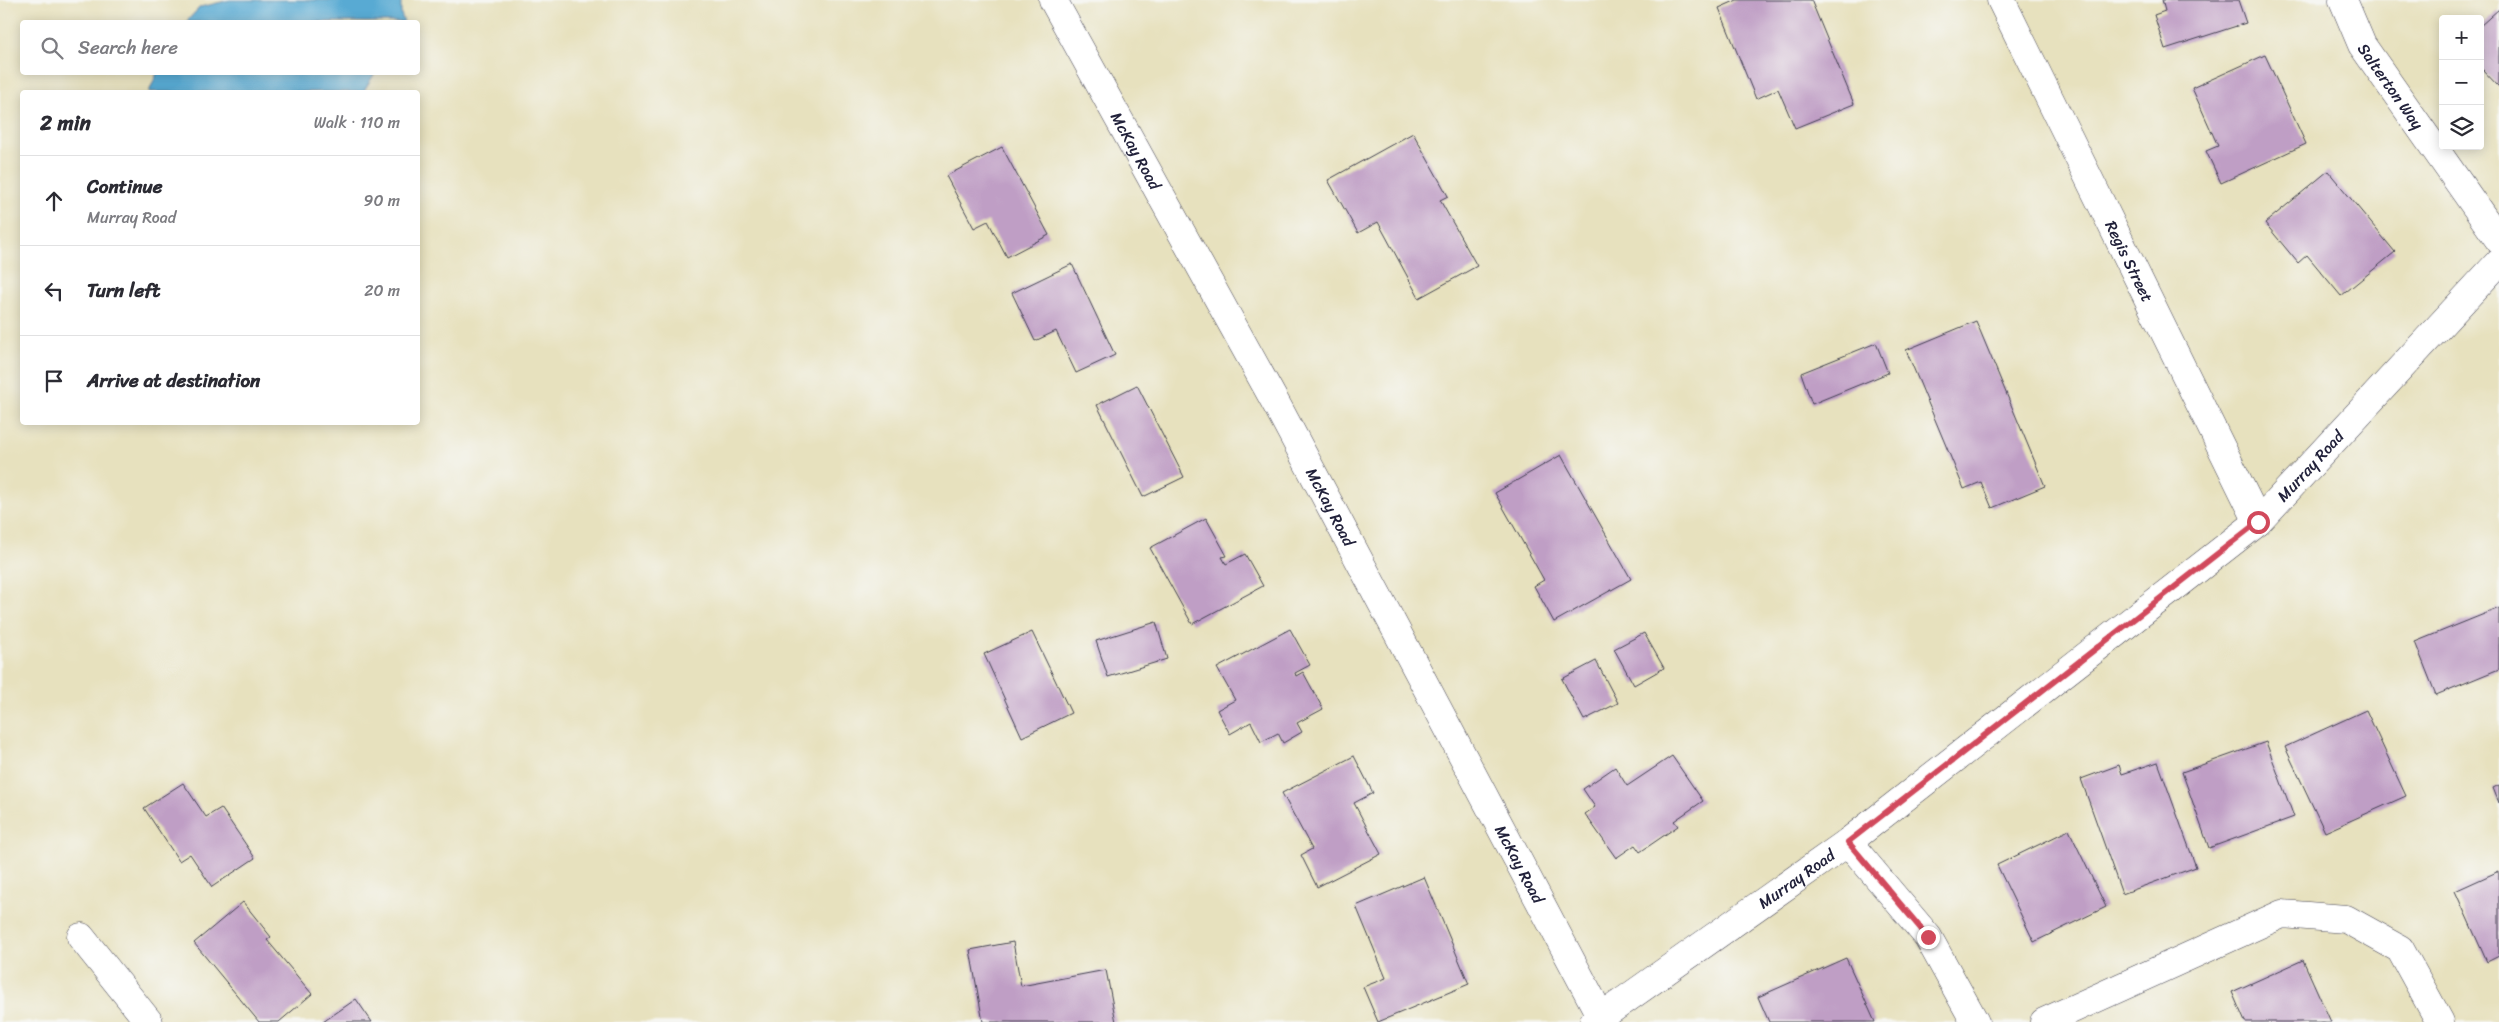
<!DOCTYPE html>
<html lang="en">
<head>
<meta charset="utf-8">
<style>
	body { margin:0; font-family:Sriracha,sans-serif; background:#f7f7f7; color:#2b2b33 }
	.controls { position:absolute; right:15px; top:15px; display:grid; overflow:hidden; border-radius:5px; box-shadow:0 2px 12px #0003 }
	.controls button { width:45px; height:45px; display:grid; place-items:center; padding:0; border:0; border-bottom:1px solid #e1e1e2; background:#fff; color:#2b2b33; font:25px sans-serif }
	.stop { position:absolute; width:15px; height:15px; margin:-11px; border:4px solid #d1495b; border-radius:50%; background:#fff }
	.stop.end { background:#d1495b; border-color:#fff; box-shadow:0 1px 5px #0008 }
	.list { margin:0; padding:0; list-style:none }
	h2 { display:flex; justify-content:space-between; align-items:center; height:65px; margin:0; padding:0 20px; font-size:21px }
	h2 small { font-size:16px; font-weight:400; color:#7c7c81 }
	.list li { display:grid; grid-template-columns:32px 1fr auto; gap:15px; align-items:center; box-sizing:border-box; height:90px; padding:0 20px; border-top:1px solid #e1e1e2 }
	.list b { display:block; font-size:19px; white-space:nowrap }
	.list p { margin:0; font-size:16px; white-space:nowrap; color:#7c7c81 }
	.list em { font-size:16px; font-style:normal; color:#7c7c81 }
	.icon { flex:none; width:28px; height:28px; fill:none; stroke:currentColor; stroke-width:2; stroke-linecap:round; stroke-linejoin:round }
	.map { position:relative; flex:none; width:2499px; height:1022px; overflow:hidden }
	.search { position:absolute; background:#fff; box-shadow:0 2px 12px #0003; left:20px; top:20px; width:400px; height:55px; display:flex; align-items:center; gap:12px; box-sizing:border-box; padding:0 18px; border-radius:5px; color:#7c7c81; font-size:19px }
	.panel { position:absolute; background:#fff; box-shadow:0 2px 12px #0003; left:20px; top:90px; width:400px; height:335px; border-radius:5px }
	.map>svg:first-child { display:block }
	.water { fill:#59aad3; stroke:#3e6687 }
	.building { fill:#bf9ec5 }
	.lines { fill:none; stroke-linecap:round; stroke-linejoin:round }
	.minor-casing { stroke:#403f4f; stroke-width:29 }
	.minor { stroke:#fff; stroke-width:28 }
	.route { stroke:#d1495b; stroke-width:6 }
	.labels { text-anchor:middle; stroke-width:4.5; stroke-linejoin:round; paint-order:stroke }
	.street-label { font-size:16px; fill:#22223b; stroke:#f6f6f2 }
</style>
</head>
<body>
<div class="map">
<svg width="2499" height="1022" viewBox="0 0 2499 1022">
	<rect width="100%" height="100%" fill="#f6f6f2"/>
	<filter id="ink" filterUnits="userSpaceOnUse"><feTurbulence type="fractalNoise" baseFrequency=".02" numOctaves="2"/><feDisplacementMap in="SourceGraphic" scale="10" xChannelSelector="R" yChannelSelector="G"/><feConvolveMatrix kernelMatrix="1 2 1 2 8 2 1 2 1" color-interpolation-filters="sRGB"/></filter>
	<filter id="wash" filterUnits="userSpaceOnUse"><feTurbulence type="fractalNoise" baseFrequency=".0096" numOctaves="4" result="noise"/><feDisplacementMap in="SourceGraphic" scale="20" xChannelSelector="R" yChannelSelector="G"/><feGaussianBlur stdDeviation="1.12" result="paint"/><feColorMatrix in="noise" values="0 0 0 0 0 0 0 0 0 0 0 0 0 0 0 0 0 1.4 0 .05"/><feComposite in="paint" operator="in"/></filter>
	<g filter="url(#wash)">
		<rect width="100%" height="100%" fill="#e7e1be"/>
		<g class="water">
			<path d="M230,0H401V14L404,22H186L200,7Z"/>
			<path d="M157,73V72L375,73L363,92H149Z"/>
		</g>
		<g id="blocks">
			<g class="building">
				<path d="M1737,0H1811L1854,104L1795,128L1778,89L1756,99L1719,8Z"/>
				<path d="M2162,0H2238L2246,23L2165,49L2154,15L2165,11Z"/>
				<path d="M2499,9V87L2480,67V26Z"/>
				<path d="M2265,55L2306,144L2221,183L2206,151L2218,146L2192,88Z"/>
				<path d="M1413,133L1448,196L1440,200L1477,266L1419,298L1378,222L1358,233L1328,180Z"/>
				<path d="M1002,147L1049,235L1007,257L988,221L974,228L946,176Z"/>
				<path d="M2328,171L2395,252L2341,296L2307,255L2298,263L2265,223Z"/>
				<path d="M1072,264L1115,355L1076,373L1056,331L1035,341L1012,293Z"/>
				<path d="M1976,321L2045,486L1992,508L1981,482L1964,489L1906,350Z"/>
				<path d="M1876,343L1888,373L1812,404L1801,373Z"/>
				<path d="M1137,385L1184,477L1143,497L1097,405Z"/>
				<path d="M1561,455L1631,579L1554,622L1534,586L1544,580L1495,493Z"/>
				<path d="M1206,518L1227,556L1222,557L1226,564L1245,554L1263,586L1192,624L1150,548Z"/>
				<path d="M2499,608V669L2436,695L2415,642Z"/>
				<path d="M1156,622L1167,659L1108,677L1096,641Z"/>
				<path d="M1290,629L1310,665L1295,673L1296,676L1303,672L1323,709L1297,723L1302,732L1283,743L1278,733L1261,742L1251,722L1230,734L1217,710L1235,700L1217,668Z"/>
				<path d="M1032,632L1071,713L1022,737L984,654Z"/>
				<path d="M1644,633L1664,668L1634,685L1614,649Z"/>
				<path d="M1596,661L1618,703L1584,720L1562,679Z"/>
				<path d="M2366,710L2406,796L2325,832L2285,747Z"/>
				<path d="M2266,742L2294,817L2209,848L2182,772Z"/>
				<path d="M1354,756L1373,793L1354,803L1381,854L1317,887L1301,855L1312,849L1282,793Z"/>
				<path d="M1672,756L1703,801L1674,821L1678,826L1640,852L1635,845L1616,858L1585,814L1595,807L1583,789L1615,767L1627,786Z"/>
				<path d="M2158,762L2196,867L2122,894L2081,779L2119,765L2122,774Z"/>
				<path d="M183,783L206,817L221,808L255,858L212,887L190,854L179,861L144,808Z"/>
				<path d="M2499,785V803L2493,788Z"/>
				<path d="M2069,830L2106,907L2034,942L1997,865Z"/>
				<path d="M2499,871V956L2487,962L2455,891Z"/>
				<path d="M1424,877L1469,984L1378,1022L1363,987L1386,978L1356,906Z"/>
				<path d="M243,902L271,937L267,940L312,994L279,1022H259L194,943Z"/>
				<path d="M1013,942L1021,986L1106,970L1116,1022H983L970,950Z"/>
				<path d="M1846,958L1875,1022H1769L1758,997Z"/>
				<path d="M2303,960L2331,1022H2245L2232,992Z"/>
				<path d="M356,999L372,1022H323Z"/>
			</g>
		</g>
	</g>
	<g filter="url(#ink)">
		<use href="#blocks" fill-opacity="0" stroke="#403f4f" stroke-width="1"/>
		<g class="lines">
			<defs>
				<g id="minor">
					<path id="s1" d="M1053,0L1279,409L1601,1017"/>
					<path id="s2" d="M2001,0L2258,522"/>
					<path id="s3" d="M2343,0L2362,45L2499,240"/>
					<path d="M1848,842L1928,937L1975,1022"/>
					<path d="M81,937L149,1022"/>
					<path id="s4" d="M1594,1022L1848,842L2258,522L2499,262"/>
					<path d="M2044,1022L2282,914L2346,919L2400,949L2440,1022"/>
				</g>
			</defs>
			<use href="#minor" class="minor-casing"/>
			<use href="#minor" class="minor"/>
		</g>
	</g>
	<g class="lines" filter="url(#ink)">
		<path class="route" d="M1928,937L1848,842L2258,522"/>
	</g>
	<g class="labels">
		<g class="street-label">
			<text dy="6" stroke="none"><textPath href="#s3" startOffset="99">Salterton Way</textPath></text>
			<text dy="6" stroke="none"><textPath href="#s1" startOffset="172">McKay Road</textPath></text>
			<text dy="6" stroke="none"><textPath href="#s2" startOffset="291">Regis Street</textPath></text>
			<text dy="6" stroke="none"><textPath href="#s4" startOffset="908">Murray Road</textPath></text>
			<text dy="6" stroke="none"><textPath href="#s1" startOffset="578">McKay Road</textPath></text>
			<text dy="6" stroke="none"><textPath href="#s1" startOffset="982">McKay Road</textPath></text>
			<text dy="6" stroke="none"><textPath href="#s4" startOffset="248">Murray Road</textPath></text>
		</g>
	</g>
</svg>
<div class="controls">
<button>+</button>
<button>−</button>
<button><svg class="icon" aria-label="layers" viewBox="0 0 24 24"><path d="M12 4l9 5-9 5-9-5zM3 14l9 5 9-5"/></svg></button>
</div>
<div class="stop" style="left:2258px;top:522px"></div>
<div class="stop end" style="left:1928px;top:937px"></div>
<div class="search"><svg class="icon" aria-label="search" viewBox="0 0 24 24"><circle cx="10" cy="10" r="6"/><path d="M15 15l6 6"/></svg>Search here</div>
<section class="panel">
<h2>2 min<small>Walk · 110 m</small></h2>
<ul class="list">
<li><svg class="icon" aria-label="ahead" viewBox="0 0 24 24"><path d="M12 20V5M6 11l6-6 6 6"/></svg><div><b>Continue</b><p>Murray Road</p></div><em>90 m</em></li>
<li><svg class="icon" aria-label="left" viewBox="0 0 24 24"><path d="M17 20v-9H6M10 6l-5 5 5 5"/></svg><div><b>Turn left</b></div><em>20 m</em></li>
<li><svg class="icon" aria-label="arrive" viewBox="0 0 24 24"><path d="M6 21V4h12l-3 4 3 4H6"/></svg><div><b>Arrive at destination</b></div></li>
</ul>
</section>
</div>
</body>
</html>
